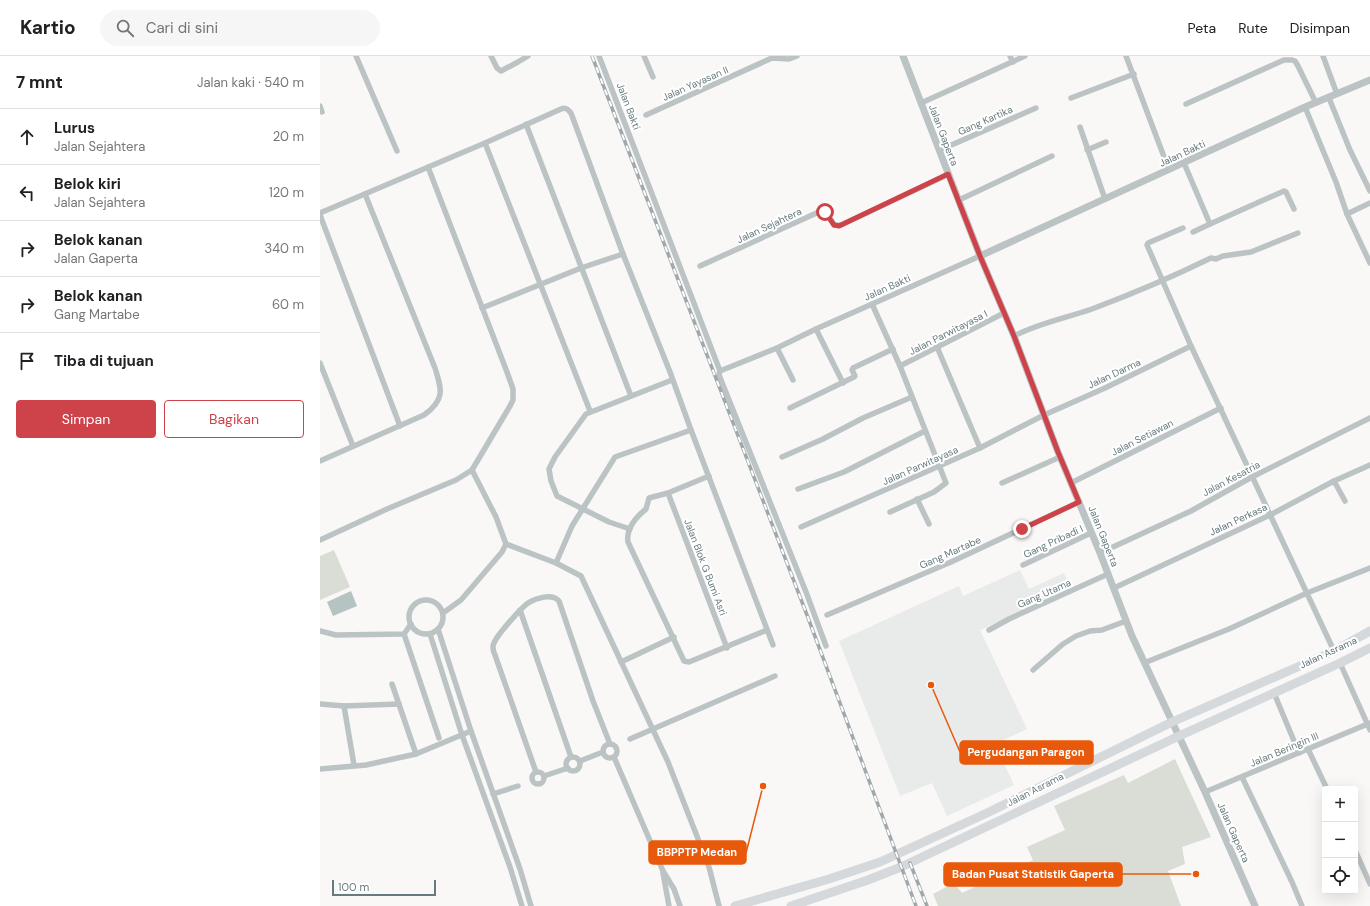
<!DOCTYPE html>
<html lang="id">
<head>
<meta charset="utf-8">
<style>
	body { margin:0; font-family:"DM Sans",sans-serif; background:#f6f6f6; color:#202124 }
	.controls { position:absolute; right:12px; bottom:12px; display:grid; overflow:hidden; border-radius:4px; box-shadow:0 4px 16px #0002 }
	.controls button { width:36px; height:36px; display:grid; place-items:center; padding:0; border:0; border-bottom:1px solid #e0e0e0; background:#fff; color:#202124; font:20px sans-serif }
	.scale { position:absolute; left:12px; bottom:10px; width:104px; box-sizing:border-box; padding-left:4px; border:2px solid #677a7e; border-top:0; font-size:11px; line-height:14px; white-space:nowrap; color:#677a7e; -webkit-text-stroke:3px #fff; paint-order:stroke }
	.stop { position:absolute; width:12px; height:12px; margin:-9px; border:3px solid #ce4249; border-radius:50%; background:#fff }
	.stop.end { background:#ce4249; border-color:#fff; box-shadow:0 1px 4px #0008 }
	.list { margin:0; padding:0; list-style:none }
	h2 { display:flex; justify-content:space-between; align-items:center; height:52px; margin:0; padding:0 16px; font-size:17px }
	h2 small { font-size:13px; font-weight:400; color:#757577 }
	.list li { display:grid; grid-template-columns:26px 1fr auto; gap:12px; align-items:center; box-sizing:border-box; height:56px; padding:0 16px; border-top:1px solid #e0e0e0 }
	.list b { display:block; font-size:15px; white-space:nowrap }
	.list p { margin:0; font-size:13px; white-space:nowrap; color:#757577 }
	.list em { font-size:13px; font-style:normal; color:#757577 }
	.actions { display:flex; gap:8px; padding:12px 16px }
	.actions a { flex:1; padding:9px 0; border:1px solid #ce4249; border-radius:4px; text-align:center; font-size:14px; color:#ce4249 }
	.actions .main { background:#ce4249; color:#fff }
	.icon { flex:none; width:22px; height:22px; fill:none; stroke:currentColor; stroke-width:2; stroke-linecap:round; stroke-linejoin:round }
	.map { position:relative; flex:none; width:1050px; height:850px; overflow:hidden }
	header { display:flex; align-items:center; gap:24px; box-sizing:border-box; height:56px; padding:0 20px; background:#fff; border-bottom:1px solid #e0e0e0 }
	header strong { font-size:19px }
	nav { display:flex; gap:22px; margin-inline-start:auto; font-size:14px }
	.search { width:280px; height:36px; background:#f6f6f6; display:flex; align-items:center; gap:10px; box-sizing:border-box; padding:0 14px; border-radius:22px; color:#757577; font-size:15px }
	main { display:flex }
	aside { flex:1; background:#fff }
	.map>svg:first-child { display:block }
	.built { fill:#e9eaea }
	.green { fill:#daddd6 }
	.water { fill:#b6c3c3 }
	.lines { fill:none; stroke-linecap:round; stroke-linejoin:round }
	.minor { stroke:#bcc3c4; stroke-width:5.5 }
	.tertiary { stroke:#bcc3c4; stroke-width:7 }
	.trunk { stroke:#d5d9db; stroke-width:9 }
	.rail-casing { stroke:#9fa8aa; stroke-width:3.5 }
	.rail { stroke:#fff; stroke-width:2; stroke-dasharray:6; stroke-linecap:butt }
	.route { stroke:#ce4249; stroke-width:5 }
	.labels { text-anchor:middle; stroke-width:4; stroke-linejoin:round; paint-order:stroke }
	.street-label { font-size:10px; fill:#677a7e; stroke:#fff }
	.leader { fill:none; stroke:#e8590c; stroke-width:1.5 }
	.callout-dot { fill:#e8590c; stroke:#fff; stroke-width:1.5 }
	.callout { fill:#e8590c; stroke:#e8590c; stroke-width:1.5 }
	.callout-label { font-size:11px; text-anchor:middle; font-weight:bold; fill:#fff }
</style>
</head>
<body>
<header>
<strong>Kartio</strong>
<div class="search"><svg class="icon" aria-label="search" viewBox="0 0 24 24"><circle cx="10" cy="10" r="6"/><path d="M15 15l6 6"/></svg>Cari di sini</div>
<nav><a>Peta</a><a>Rute</a><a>Disimpan</a></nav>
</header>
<main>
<aside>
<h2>7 mnt<small>Jalan kaki · 540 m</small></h2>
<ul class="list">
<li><svg class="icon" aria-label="ahead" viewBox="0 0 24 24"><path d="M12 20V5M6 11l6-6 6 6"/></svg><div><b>Lurus</b><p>Jalan Sejahtera</p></div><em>20 m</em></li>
<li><svg class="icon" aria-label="left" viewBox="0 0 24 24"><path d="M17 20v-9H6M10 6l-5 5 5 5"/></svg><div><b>Belok kiri</b><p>Jalan Sejahtera</p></div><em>120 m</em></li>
<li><svg class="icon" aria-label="right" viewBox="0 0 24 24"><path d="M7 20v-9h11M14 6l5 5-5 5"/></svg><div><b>Belok kanan</b><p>Jalan Gaperta</p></div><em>340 m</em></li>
<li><svg class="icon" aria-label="right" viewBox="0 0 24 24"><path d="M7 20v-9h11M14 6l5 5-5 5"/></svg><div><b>Belok kanan</b><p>Gang Martabe</p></div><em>60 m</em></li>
<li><svg class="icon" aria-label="arrive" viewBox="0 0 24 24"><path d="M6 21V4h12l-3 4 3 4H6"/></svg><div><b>Tiba di tujuan</b></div></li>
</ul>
<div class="actions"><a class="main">Simpan</a><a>Bagikan</a></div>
</aside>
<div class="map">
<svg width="1050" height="850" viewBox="0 0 1050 850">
	<rect width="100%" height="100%" fill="#f9f8f7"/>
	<path class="built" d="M700,514L709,533L744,517L752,533L660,574L707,673L675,688L694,729L627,760L612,727L580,740L519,585L639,530L643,540Z"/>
	<g class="green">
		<path d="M14,494L30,531L0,544V500Z"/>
		<path d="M855,703L891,781L862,791L865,808L848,815L861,850H618L613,838L634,827L642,837L713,804L707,791L745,774L734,750L804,719L808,727Z"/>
	</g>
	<path class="water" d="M31,535L37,550L13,560L7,546Z"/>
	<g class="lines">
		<g class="minor">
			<path d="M36,0L77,95"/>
			<path d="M171,0L177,12L181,15L198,6L208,0"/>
			<path d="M279,0L400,315L399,319L486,536L506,590"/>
			<path d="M324,0L333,21"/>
			<path d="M690,0L693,6"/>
			<path d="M806,0L849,114"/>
			<path d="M1003,0L1017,38"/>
			<path d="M751,42L814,18"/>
			<path d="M1009,42L1030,94L1050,135"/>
			<path d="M601,47L705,0"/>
			<path d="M866,48L964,4H972L975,5L978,10L996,47"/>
			<path d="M0,50L2,56"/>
			<path d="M985,51L1016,126L1027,158L1050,207"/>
			<path d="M326,59L452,2L469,3L477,0"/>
			<path d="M206,68L311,340"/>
			<path d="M760,71L785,143"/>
			<path d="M165,87L270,355"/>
			<path d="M620,94L716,52"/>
			<path d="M767,94L786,86"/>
			<path d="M864,107L890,168L964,135L966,136L974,153"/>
			<path d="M108,111L187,316L193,333V344L190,350L152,414L176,461L186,488L182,496L141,544L123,557"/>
			<path d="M639,144L732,100"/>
			<path d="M0,157L165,87L241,53C246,51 248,54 251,57L303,198L350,316L371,374L453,589"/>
			<path d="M1027,158L1050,147"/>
			<path d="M0,159L80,370"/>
			<path d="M863,172L828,187L827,189L871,290L1014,595"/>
			<path d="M873,176L890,168"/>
			<path d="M380,210L501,155L507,157L514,169H521L629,118"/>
			<path d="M552,248L580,310L626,427L614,436L570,456"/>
			<path d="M162,252L261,212L303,198"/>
			<path d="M496,273L523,327"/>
			<path d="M694,280C719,267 746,262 772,253C812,238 852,221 891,202L896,203L903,200L931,196L978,177"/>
			<path d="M617,291L660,392"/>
			<path d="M457,292L473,324"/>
			<path d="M0,307L33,390"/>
			<path d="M580,310L684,257"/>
			<path d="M400,315L457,292L496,273L660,200"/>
			<path d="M470,352L534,321L535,320L532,314L533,312L573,293"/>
			<path d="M462,401L503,383L543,362L592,341"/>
			<path d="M0,405L104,359C125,344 122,334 115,312L45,138"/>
			<path d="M389,420L348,437L329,442L326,453C316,461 306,472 308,486L364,605L369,606L447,574"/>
			<path d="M1014,425L1025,445"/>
			<path d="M682,427L740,401"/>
			<path d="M751,427L901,352"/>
			<path d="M478,433L524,416L605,375"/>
			<path d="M348,437L407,592"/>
			<path d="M597,443L609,468"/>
			<path d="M481,471L660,392L724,359L785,332L871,290"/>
			<path d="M310,473L289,466L237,440L231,425L229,413L235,401L266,358L352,324"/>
			<path d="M0,484L67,453L136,424L152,414"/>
			<path d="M186,488L236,507L261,520L348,706L389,811L399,850"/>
			<path d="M780,497L871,455L932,421L1050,362"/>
			<path d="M236,507L252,470L295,401L371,374"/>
			<path d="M703,509L771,477"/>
			<path d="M794,532L950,459L1014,425L1050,409"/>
			<circle cx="106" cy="561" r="17"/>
			<path d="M200,554L251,701"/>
			<path d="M507,559L631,506L759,446"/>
			<path d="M118,573L151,675L200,813L211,850"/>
			<path d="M669,574L689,563L788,518"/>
			<path d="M0,575L16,579L84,578L91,568"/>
			<path d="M84,578L119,682"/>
			<path d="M110,578L142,679L190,811L202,850"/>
			<path d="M301,606L354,581"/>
			<path d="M824,607L909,573L987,537L1050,512"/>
			<path d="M1020,607L1050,674"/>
			<path d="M713,614L743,588L756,580L770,575L782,574L806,565"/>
			<path d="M72,628L96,698"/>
			<path d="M954,637L979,697"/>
			<path d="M0,648L24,650L79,648"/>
			<path d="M24,650L34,709"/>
			<path d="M310,683L455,620"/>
			<circle cx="290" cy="695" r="7"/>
			<path d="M988,693L1007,733"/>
			<circle cx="253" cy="708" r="7"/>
			<path d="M294,701L343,815L354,833L360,850"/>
			<path d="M260,705L283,696"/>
			<path d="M0,713L46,709L96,698L151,675"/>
			<circle cx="218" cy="722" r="6"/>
			<path d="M216,716L175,599C173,595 172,591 174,587C177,579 201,552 208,547C216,542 232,537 239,545L273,645L290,688"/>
			<path d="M224,720L248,712"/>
			<path d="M922,721L972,826L982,850"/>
			<path d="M885,736L1050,667"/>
			<path d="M173,738L198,730"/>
			<path d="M1035,794L1050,828"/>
			<path d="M343,817L349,850"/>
		</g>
		<g class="tertiary">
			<path d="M583,0L660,200L694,280L738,396L780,497L812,580L885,736L935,850"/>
			<path d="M660,200L985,51L1050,24"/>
		</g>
		<g class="trunk">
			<path d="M415,850L509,823L560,806L667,757L852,666L1014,595L1050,575"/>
			<path d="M471,850L548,824L581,811L859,680L1020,607L1050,592"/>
		</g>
		<defs>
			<g id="rail">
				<path d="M272,0L487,559L596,850"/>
				<path d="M590,807L607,850"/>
			</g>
		</defs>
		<use href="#rail" class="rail-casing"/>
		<use href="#rail" class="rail"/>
	</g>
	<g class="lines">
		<path class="route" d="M505,156L514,169L519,170L628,118L660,200L694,280L738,396L759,446L702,473"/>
	</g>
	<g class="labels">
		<g class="street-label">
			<text transform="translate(375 27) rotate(-24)" y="4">Jalan Yayasan II</text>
			<text transform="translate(309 50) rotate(69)" y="4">Jalan Bakti</text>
			<text transform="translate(665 64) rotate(-24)" y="4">Gang Kartika</text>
			<text transform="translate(624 79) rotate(69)" y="4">Jalan Gaperta</text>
			<text transform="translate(862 97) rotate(-25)" y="4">Jalan Bakti</text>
			<text transform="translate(449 169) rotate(-25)" y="4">Jalan Sejahtera</text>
			<text transform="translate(567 231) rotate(-24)" y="4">Jalan Bakti</text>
			<text transform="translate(628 276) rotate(-27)" y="4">Jalan Parwitayasa I</text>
			<text transform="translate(794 317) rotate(-25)" y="4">Jalan Darma</text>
			<text transform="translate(822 381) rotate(-27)" y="4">Jalan Setiawan</text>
			<text transform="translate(600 409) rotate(-24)" y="4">Jalan Parwitayasa</text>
			<text transform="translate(911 422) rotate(-28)" y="4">Jalan Kesatria</text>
			<text transform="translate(918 463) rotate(-25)" y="4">Jalan Perkasa</text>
			<text transform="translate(784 480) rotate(68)" y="4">Jalan Gaperta</text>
			<text transform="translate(733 485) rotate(-25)" y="4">Gang Pribadi I</text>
			<text transform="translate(630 496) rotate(-24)" y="4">Gang Martabe</text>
			<text transform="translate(386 511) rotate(69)" y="4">Jalan Blok G Bumi Asri</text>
			<text transform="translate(724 537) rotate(-24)" y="4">Gang Utama</text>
			<text transform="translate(1008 596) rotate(-25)" y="4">Jalan Asrama</text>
			<text transform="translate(964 693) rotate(-23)" y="4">Jalan Beringin III</text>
			<text transform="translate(715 733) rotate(-27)" y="4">Jalan Asrama</text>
			<text transform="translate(914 776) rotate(66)" y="4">Jalan Gaperta</text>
		</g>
	</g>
	<path class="leader" d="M611 629L640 696M443 730L426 797M876 818L802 818"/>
	<g class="callout-dot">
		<circle cx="611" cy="629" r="4"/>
		<circle cx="443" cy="730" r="4"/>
		<circle cx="876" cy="818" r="4"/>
	</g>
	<g class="callout">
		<rect x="640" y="685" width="133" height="23" rx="4"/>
		<rect x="329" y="785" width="97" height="23" rx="4"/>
		<rect x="624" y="807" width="178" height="23" rx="4"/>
	</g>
	<g class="callout-label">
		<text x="706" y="700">Pergudangan Paragon</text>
		<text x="377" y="800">BBPPTP Medan</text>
		<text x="713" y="822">Badan Pusat Statistik Gaperta</text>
	</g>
</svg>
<div class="controls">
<button>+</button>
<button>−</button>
<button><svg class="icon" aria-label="locate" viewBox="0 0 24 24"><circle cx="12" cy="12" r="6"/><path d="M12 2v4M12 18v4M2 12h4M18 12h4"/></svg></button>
</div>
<div class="scale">100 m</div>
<div class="stop" style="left:505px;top:156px"></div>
<div class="stop end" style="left:702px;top:473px"></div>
</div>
</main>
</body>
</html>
